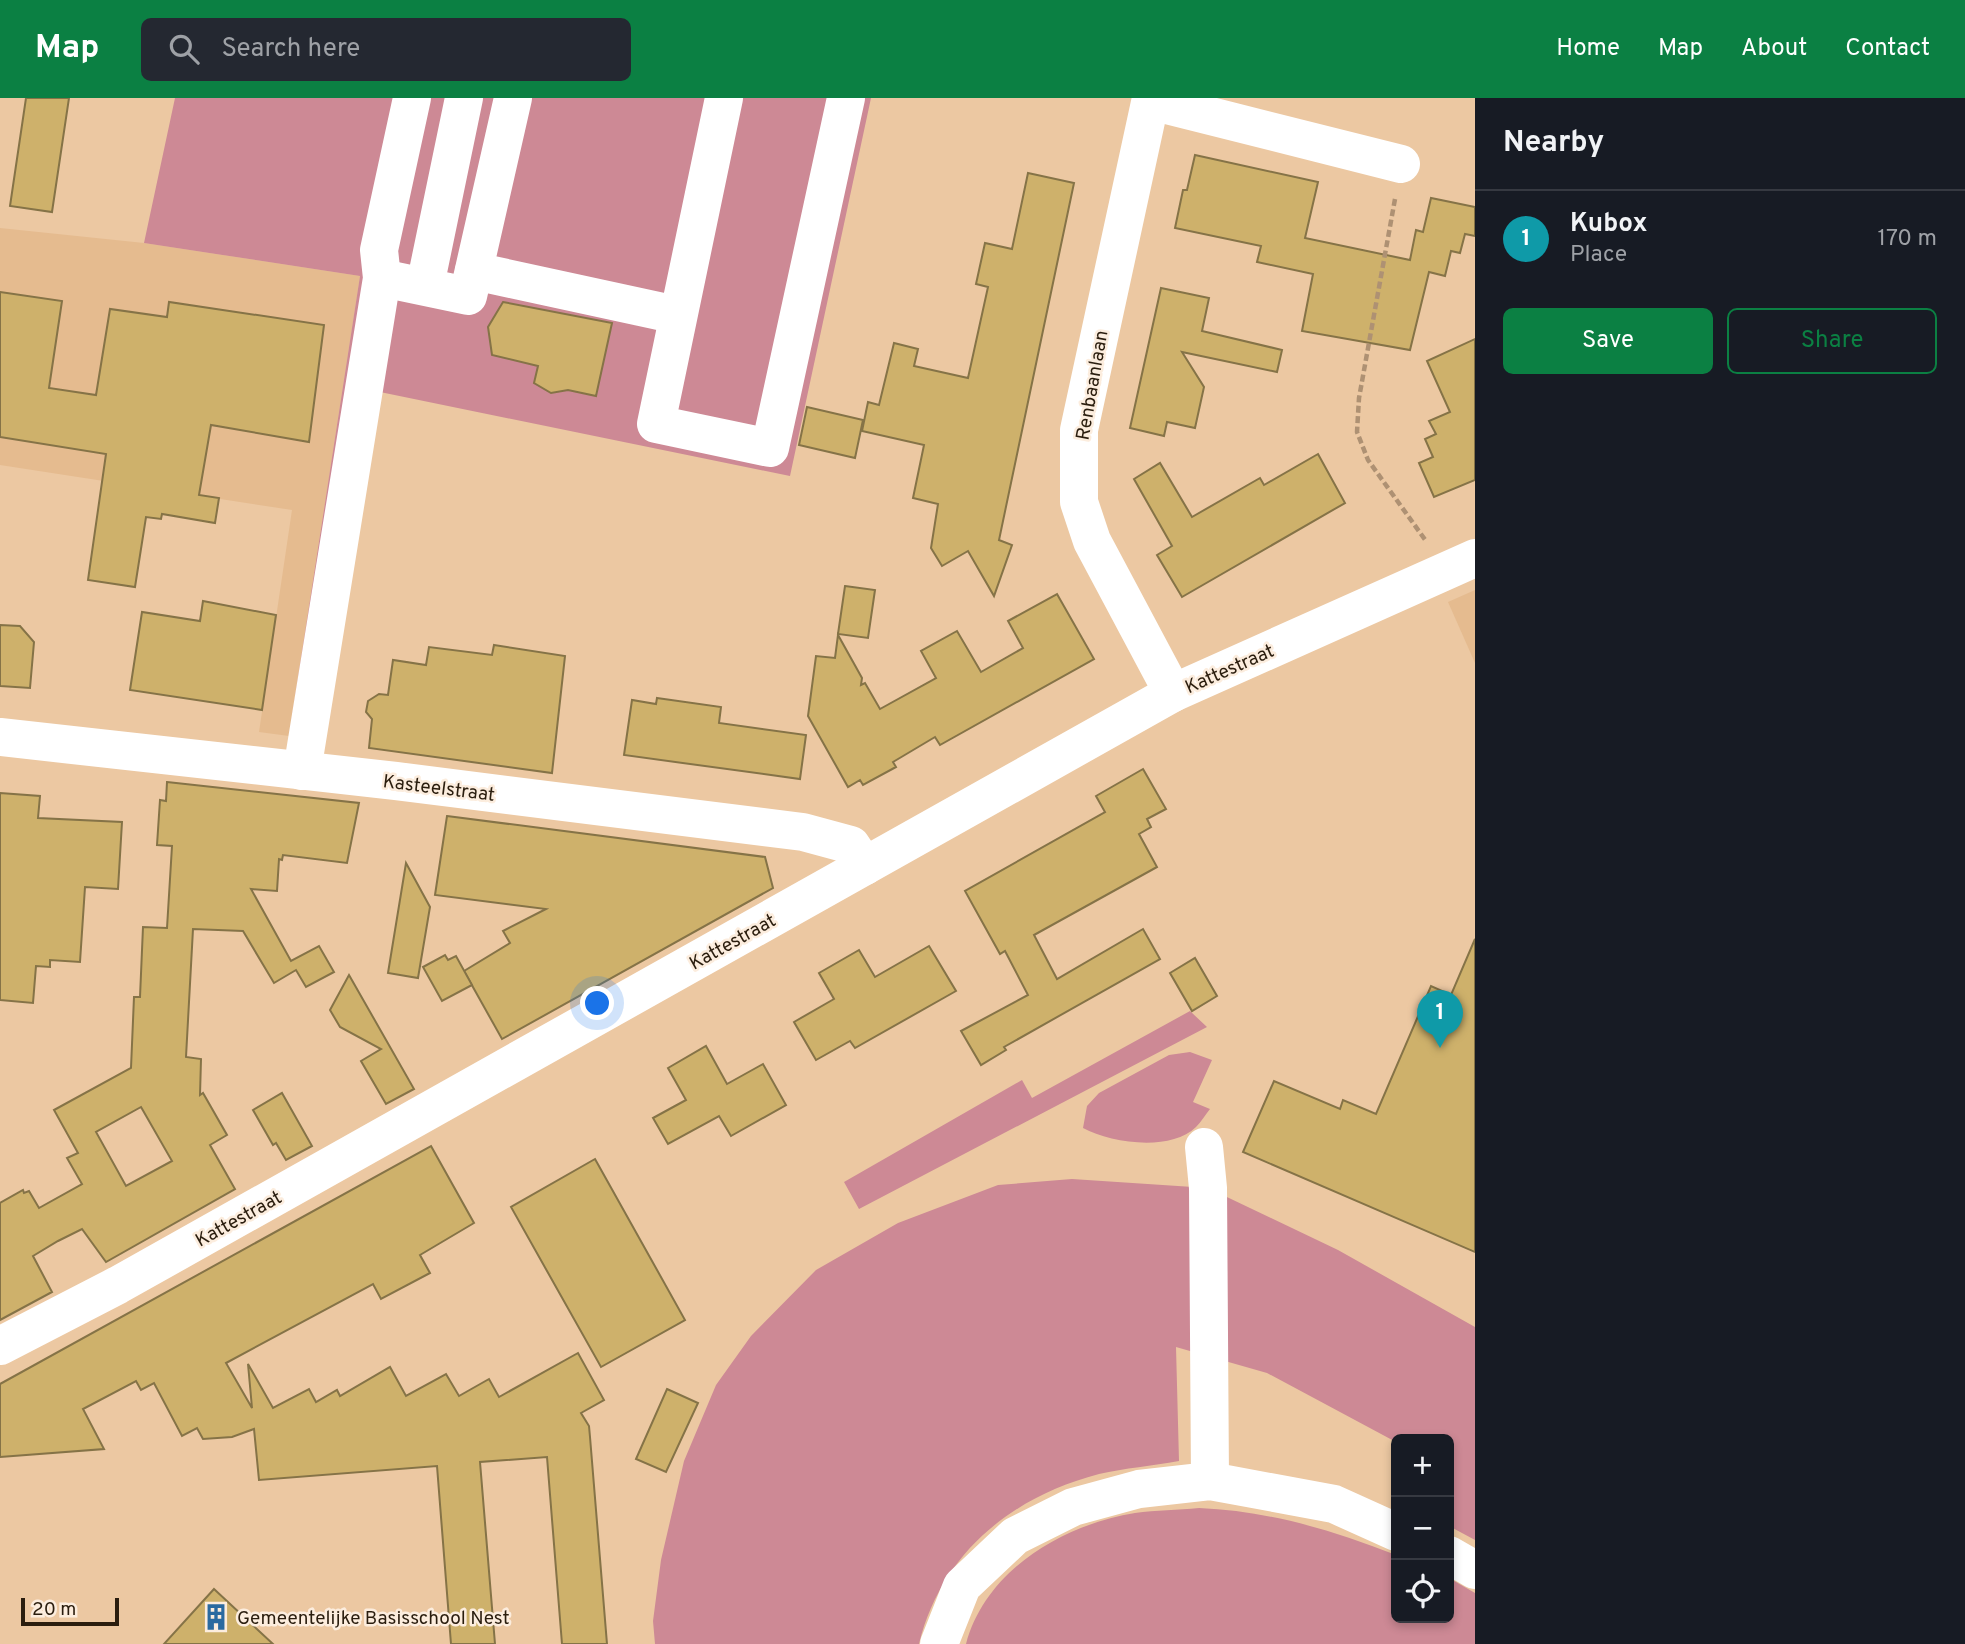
<!DOCTYPE html>
<html lang="en">
<head>
<meta charset="utf-8">
<style>
	body { margin:0; font-family:Overpass,sans-serif; background:#242831; color:#f1f3f6 }
	.controls { position:absolute; right:21px; bottom:21px; display:grid; overflow:hidden; border-radius:10px; box-shadow:0 4px 10px #0003 }
	.controls button { width:63px; height:63px; display:grid; place-items:center; padding:0; border:0; border-bottom:2px solid #363941; background:#171b24; color:#f1f3f6; font:35px sans-serif }
	.scale { position:absolute; left:21px; bottom:18px; width:98px; box-sizing:border-box; padding-left:7px; border:4px solid #2a1d0e; border-top:0; font-size:19px; line-height:24px; white-space:nowrap; color:#2a1d0e; -webkit-text-stroke:5px #fcedde; paint-order:stroke }
	.you { position:absolute; left:598px; top:906px; width:24px; height:24px; margin:-18px; border:5px solid #fff; border-radius:50%; background:#1a73e8; box-shadow:0 0 0 10px #1a73e833 }
	.badge { display:grid; place-items:center; width:46px; height:46px; border-radius:50%; background:#0b8043; color:#fff; font-size:23px; font-weight:700 }
	.pin { position:absolute; translate:-50% -58px; filter:drop-shadow(0 2px 4px #0008) }
	.pin::after { content:''; position:absolute; top:37px; width:24px; height:21px; background:inherit; clip-path:polygon(0 0,100% 0,50% 100%) }
	.list { margin:0; padding:0; list-style:none }
	h2 { display:flex; justify-content:space-between; align-items:center; height:91px; margin:0; padding:0 28px; font-size:30px }
	h2 small { font-size:23px; font-weight:400; color:#9ea1a6 }
	.list li { display:grid; grid-template-columns:46px 1fr auto; gap:21px; align-items:center; box-sizing:border-box; height:98px; padding:0 28px; border-top:2px solid #363941 }
	.list b { display:block; font-size:26px; white-space:nowrap }
	.list p { margin:0; font-size:23px; white-space:nowrap; color:#9ea1a6 }
	.list em { font-size:23px; font-style:normal; color:#9ea1a6 }
	.actions { display:flex; gap:14px; padding:21px 28px }
	.actions a { flex:1; padding:16px 0; border:2px solid #0b8043; border-radius:10px; text-align:center; font-size:24px; color:#0b8043 }
	.actions .main { background:#0b8043; color:#fff }
	.icon { flex:none; width:38px; height:38px; fill:none; stroke:currentColor; stroke-width:2; stroke-linecap:round; stroke-linejoin:round }
	.map { position:relative; flex:none; width:1475px; height:1546px; overflow:hidden }
	header { display:flex; align-items:center; gap:42px; box-sizing:border-box; height:98px; padding:0 35px; background:#0b8043; color:#fff }
	header strong { font-size:33px }
	nav { display:flex; gap:38px; margin-inline-start:auto; font-size:24px }
	.search { width:490px; height:63px; background:#242831; display:flex; align-items:center; gap:18px; box-sizing:border-box; padding:0 24px; border-radius:10px; color:#9ea1a6; font-size:26px }
	main { display:flex }
	aside { flex:1; background:#171b24 }
	.map>svg:first-child { display:block }
	.built { fill:#e5bb8f }
	.green { fill:#cd8995 }
	.building { fill:#ceb16b; stroke:#857347; stroke-width:2; fill-rule:evenodd }
	.lines { fill:none; stroke-linecap:round; stroke-linejoin:round }
	.path { stroke:#ae9173; stroke-width:4.5; stroke-dasharray:7 3.5; stroke-linecap:butt }
	.minor { stroke:#fff; stroke-width:38 }
	.labels { text-anchor:middle; stroke-width:5; stroke-linejoin:round; paint-order:stroke }
	.street-label { font-size:19px; fill:#2a1d0e; stroke:#fcedde }
	.poi-label { font-size:19px; fill:#2a1d0e; stroke:#fcedde; text-anchor:start }
</style>
</head>
<body>
<header>
<strong>Map</strong>
<div class="search"><svg class="icon" aria-label="search" viewBox="0 0 24 24"><circle cx="10" cy="10" r="6"/><path d="M15 15l6 6"/></svg>Search here</div>
<nav><a>Home</a><a>Map</a><a>About</a><a>Contact</a></nav>
</header>
<main>
<div class="map">
<svg width="1475" height="1546" viewBox="0 0 1475 1546">
	<rect width="100%" height="100%" fill="#ecc8a2"/>
	<g class="built">
		<path d="M0,130L144,145L360,178L289,638L259,634L292,412L0,367Z"/>
		<path d="M1475,492V565L1448,504Z"/>
	</g>
	<g class="green">
		<path d="M175,0H871L790,378L380,294L289,638L360,178L144,145Z"/>
		<path d="M1190,913L1207,929L859,1111L844,1084L1022,982L1032,1000Z"/>
		<path d="M1190,954L1212,962L1193,1004L1210,1011C1205,1017 1201,1024 1196,1029C1170,1054 1111,1045 1083,1030L1087,1008L1099,995L1169,957Z"/>
		<path d="M1072,1081L1208,1090L1338,1152L1475,1229V1442L1449,1428V1341H1396V1344L1267,1275L1176,1249L1179,1363C1152,1368 1125,1370 1099,1376C1011,1399 941,1456 919,1546H655L653,1523L661,1462L684,1363L716,1287L751,1238L816,1172L898,1125L998,1087Z"/>
		<path d="M1199,1410C1269,1413 1332,1432 1396,1457V1520H1449V1480L1475,1495V1546H966C986,1472 1062,1427 1135,1415C1156,1412 1178,1412 1199,1410Z"/>
	</g>
	<g class="building">
		<path d="M26,0H69L52,114L10,108Z"/>
		<path d="M1195,57L1318,84L1305,140L1410,162L1416,132L1423,134L1431,100L1475,109V138L1465,136L1460,155L1451,153L1445,178L1429,174L1410,252L1302,233L1313,176L1257,164L1261,148L1175,130L1183,92H1187Z"/>
		<path d="M1028,75L1074,85L999,442L1012,447L994,498L968,453L942,468L931,450L938,406L913,400L924,347L862,333L868,304L879,307L894,245L918,251L914,268L968,280L988,189L976,186L985,145L1012,151Z"/>
		<path d="M1161,190L1209,200L1202,233L1282,252L1277,274L1182,254L1204,289L1195,330L1167,324L1164,338L1130,330Z"/>
		<path d="M0,194L62,203L49,290L96,297L110,211L167,219L169,204L324,227L309,344L211,327L199,397L219,400L215,425L162,416L161,421L146,419L135,489L88,482L106,356L0,339Z"/>
		<path d="M503,204L612,225L596,298L568,292L551,295L534,285L538,268L492,257L488,229Z"/>
		<path d="M1475,241V382L1434,399L1419,365L1433,359L1425,341L1436,336L1429,323L1450,314L1427,263Z"/>
		<path d="M807,309L863,322L855,360L799,347Z"/>
		<path d="M1318,356L1345,405L1182,499L1157,457L1172,448L1134,381L1160,365L1192,419L1260,380L1264,387Z"/>
		<path d="M845,488L875,492L868,540L838,536Z"/>
		<path d="M1057,496L1094,561L940,647L935,639L893,664L896,669L863,687L860,682L848,689L808,618L816,558L835,560L838,537L862,580L861,587L865,585L880,611L936,580L921,553L957,533L981,574L1023,550L1008,523Z"/>
		<path d="M203,503L276,517L262,612L130,592L142,514L200,523Z"/>
		<path d="M0,527L20,528L34,544L30,590L0,588Z"/>
		<path d="M494,547L565,558L552,675L369,650L372,621L366,614L368,603L379,596L388,597L393,562L426,567L429,549L492,557Z"/>
		<path d="M657,600L721,609L719,625L806,637L800,681L624,657L632,602L656,606Z"/>
		<path d="M1143,671L1166,711L1147,721L1151,729L1139,736L1157,769L1034,837L1057,881L1143,831L1160,861L1004,949L1006,952L981,967L961,933L1028,897L1005,853L1000,856L965,793L1105,714L1096,698Z"/>
		<path d="M167,684L359,705L347,765L283,757L282,762L279,761L277,793L251,791L291,863L319,848L334,874L306,889L296,872L274,885L243,833L193,831L186,959L201,961L200,997L203,995L227,1037L210,1047L235,1091L106,1164L82,1131L58,1143L33,1158L52,1194L0,1222V1105L23,1092L24,1095L29,1093L39,1110L82,1086L67,1060L78,1055L54,1012L131,970L134,899H140L143,829L167,830L172,748L157,747L160,702L166,703ZM141,1009L172,1063L126,1088L96,1034Z"/>
		<path d="M0,695L40,698L38,720L122,724L118,791L85,789L80,864L50,862V869L36,868L33,905L0,902Z"/>
		<path d="M447,718L765,759L773,790L502,941L464,873L510,845L503,833L546,811L435,797Z"/>
		<path d="M406,765L430,809L418,880L388,875Z"/>
		<path d="M1475,841V1154L1243,1054L1274,983L1340,1011L1343,1002L1376,1016L1431,888L1451,897Z"/>
		<path d="M929,848L956,893L855,950L850,943L816,962L794,924L834,901L819,875L859,852L875,879Z"/>
		<path d="M445,857L448,862L456,858L472,887L442,903L423,869Z"/>
		<path d="M1195,860L1217,898L1192,913L1170,875Z"/>
		<path d="M349,877L414,991L386,1006L361,963L381,951L340,929L330,912Z"/>
		<path d="M706,948L727,986L763,966L786,1007L731,1038L719,1018L668,1046L653,1020L686,1002L668,970Z"/>
		<path d="M282,995L312,1048L286,1062L276,1045L273,1047L253,1012Z"/>
		<path d="M431,1048L474,1125L420,1157L430,1175L381,1201L373,1186L226,1265L252,1310L248,1266L273,1310L309,1291L316,1304L337,1292L340,1298L390,1269L406,1298L446,1276L459,1298L489,1281L499,1299L578,1255L604,1302L581,1315L589,1328L590,1339L607,1546H562L547,1359L480,1364L495,1546H451L437,1368L259,1382L254,1331L232,1339L203,1341L197,1330L182,1338L154,1285L141,1292L136,1283L83,1311L104,1351L0,1359V1286Z"/>
		<path d="M595,1061L685,1222L601,1269L511,1109Z"/>
		<path d="M667,1291L698,1305L666,1374L636,1361Z"/>
		<path d="M214,1491L273,1546H164Z"/>
	</g>
	<g class="lines">
		<path class="path" d="M1395,101L1359,300L1357,334L1368,362L1426,443"/>
		<g class="minor">
			<path d="M724,0L656,326L770,350L846,0"/>
			<path d="M1151,0L1079,332V404L1092,443L1173,595"/>
			<path d="M1151,3L1401,66"/>
			<path d="M474,173L677,217"/>
			<path d="M382,180L468,198L513,0"/>
			<path d="M425,188L464,0"/>
			<path d="M0,639L396,683L803,734L851,747L865,768"/>
			<path d="M302,673L382,180L379,152L412,0"/>
			<path d="M1204,1049L1208,1090L1210,1383"/>
			<path d="M0,1248L118,1187L1173,595L1475,460"/>
			<path d="M1449,1457L1475,1472"/>
			<path d="M939,1546L962,1488L1015,1438L1073,1409L1139,1391L1210,1383L1334,1406L1396,1434"/>
		</g>
	</g>
	<defs>
		<symbol id="building-bare" viewBox="-9 -9 18 18"><path d="M-4-6H4V6H1V3H-1V6H-4ZM-2.5-4.3h1.7v1.8h-1.7ZM.8-4.3h1.7v1.8H.8ZM-2.5-1h1.7V.8h-1.7ZM.8-1h1.7V.8H.8Z" fill="#2a6aa0" stroke="#fcedde" stroke-width="2.5" paint-order="stroke"/></symbol>
	</defs>
	<g fill-rule="evenodd">
		<use href="#building-bare" x="197" y="1500" width="38" height="38"/>
	</g>
	<g class="labels">
		<g class="street-label">
			<text transform="translate(1091 287) rotate(-80)" y="7">Renbaanlaan</text>
			<text transform="translate(1229 570) rotate(-24)" y="7">Kattestraat</text>
			<text transform="translate(439 689) rotate(7)" y="7">Kasteelstraat</text>
			<text transform="translate(732 843) rotate(-29)" y="7">Kattestraat</text>
			<text transform="translate(238 1120) rotate(-29)" y="7">Kattestraat</text>
		</g>
		<g class="poi-label">
			<text x="237" y="1526">Gemeentelijke Basisschool Nest</text>
		</g>
	</g>
</svg>
<div class="controls">
<button>+</button>
<button>−</button>
<button><svg class="icon" aria-label="locate" viewBox="0 0 24 24"><circle cx="12" cy="12" r="6"/><path d="M12 2v4M12 18v4M2 12h4M18 12h4"/></svg></button>
</div>
<div class="scale">20 m</div>
<div class="you"></div>
<div class="pin badge" style="left:1440px;top:950px;background:#0f9aa8">1</div>
</div>
<aside>
<h2>Nearby<small></small></h2>
<ul class="list">
<li><span class="badge" style="background:#0f9aa8">1</span><div><b>Kubox</b><p>Place</p></div><em>170 m</em></li>
</ul>
<div class="actions"><a class="main">Save</a><a>Share</a></div>
</aside>
</main>
</body>
</html>
